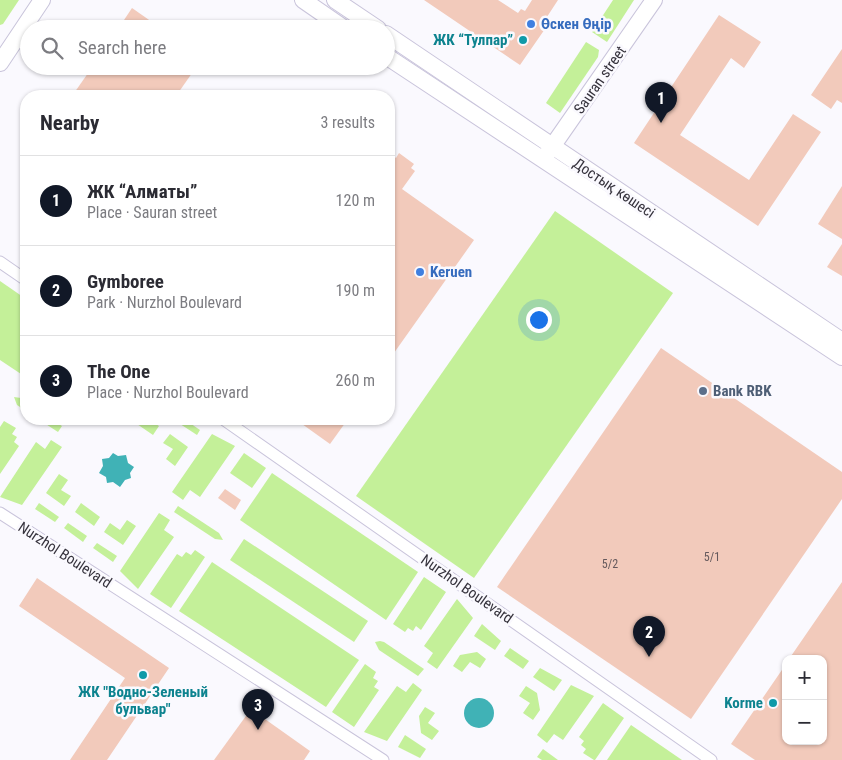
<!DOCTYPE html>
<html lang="en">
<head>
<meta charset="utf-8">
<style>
	body { margin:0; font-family:"Roboto Condensed",sans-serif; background:#f2f2f3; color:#2b2b33 }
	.controls { position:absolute; right:15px; bottom:15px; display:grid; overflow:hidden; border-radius:10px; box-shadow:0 1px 4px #0004 }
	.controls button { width:45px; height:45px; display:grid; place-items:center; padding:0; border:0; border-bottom:1px solid #e1e1e2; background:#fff; color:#2b2b33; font:25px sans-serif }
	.you { position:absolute; left:538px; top:319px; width:18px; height:18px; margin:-12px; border:4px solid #fff; border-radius:50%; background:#1a73e8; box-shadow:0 0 0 8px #1a73e833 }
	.badge { display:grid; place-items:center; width:32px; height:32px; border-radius:50%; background:#111827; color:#fff; font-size:16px; font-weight:700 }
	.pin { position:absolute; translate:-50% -41px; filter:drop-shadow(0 1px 2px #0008) }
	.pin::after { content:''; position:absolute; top:26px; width:18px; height:15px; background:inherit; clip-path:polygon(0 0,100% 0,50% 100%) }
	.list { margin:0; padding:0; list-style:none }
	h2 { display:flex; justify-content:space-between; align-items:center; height:65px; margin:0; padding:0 20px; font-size:21px }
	h2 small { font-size:16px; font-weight:400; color:#7c7c81 }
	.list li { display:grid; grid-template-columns:32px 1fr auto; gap:15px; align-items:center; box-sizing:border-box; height:90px; padding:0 20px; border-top:1px solid #e1e1e2 }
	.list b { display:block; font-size:19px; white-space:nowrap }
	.list p { margin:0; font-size:16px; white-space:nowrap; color:#7c7c81 }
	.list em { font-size:16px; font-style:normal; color:#7c7c81 }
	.icon { flex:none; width:28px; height:28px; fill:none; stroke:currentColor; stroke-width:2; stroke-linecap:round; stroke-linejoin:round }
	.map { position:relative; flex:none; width:842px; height:760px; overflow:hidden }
	.search { position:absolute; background:#fff; box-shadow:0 1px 4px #0004; left:20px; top:20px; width:375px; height:55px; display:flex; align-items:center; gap:12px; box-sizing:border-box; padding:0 18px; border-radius:28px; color:#7c7c81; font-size:19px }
	.panel { position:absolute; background:#fff; box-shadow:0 1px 4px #0004; left:20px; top:90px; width:375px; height:335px; border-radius:20px }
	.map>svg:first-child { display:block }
	.green { fill:#c4f099 }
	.water { fill:#40b2b6 }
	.building { fill:#f2cabb }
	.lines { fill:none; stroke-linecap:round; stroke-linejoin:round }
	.street-casing { stroke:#c9c4db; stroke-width:13 }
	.secondary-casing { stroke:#c9c4db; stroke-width:18 }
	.street { stroke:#fff; stroke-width:11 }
	.secondary { stroke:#fff; stroke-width:16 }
	.shop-dot { fill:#3f7fe0; stroke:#faf9fe; stroke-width:2 }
	.culture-dot { fill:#0f9aa8; stroke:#faf9fe; stroke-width:2 }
	.service-dot { fill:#5c6f8a; stroke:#faf9fe; stroke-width:2 }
	.labels { text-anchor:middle; stroke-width:5; stroke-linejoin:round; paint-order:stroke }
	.number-label { font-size:12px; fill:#65595c }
	.shop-label { font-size:15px; font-weight:bold; fill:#366cbe; stroke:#faf9fe; text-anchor:start }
	.culture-label { font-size:15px; font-weight:bold; fill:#0d838f; stroke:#faf9fe; text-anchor:end }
	.street-label { font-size:15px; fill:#36333d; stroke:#faf9fe }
	.service-label { font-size:15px; font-weight:bold; fill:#4e5e75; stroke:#faf9fe; text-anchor:start }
</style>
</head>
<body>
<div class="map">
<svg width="842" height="760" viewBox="0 0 842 760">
	<rect width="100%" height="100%" fill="#faf9fe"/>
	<g class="green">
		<path d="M0,0H19L3,24L0,25Z"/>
		<path d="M613,0H634L607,42L592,32Z"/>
		<path d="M586,42L599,50L598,57L560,113L546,103Z"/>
		<path d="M555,211L673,293L474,578L356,496Z"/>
		<path d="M0,281L26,299V372L24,376L0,360Z"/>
		<path d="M14,397L21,398L26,402V411L17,405Z"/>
		<path d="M38,419H51L62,426L58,432Z"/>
		<path d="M136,419H148L159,426L153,435L134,422Z"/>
		<path d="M179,419H184L200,430L197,435L177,422Z"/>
		<path d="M4,421L16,428L12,434L17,437L14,442L19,446L0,474V427Z"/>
		<path d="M170,434L188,447L175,466L166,459L173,449L163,443Z"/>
		<path d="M212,434L235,446L200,497L190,490L183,500L172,492Z"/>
		<path d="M51,440L62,447L22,505L0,497L36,442L45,449Z"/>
		<path d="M244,453L266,468L252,488L230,473Z"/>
		<path d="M272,473L418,572L386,620L240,520Z"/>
		<path d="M59,474L68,480L61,490L71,496L64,506L46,493Z"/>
		<path d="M39,503L59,517L55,522L35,509Z"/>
		<path d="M81,503L100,517L94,526L75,512Z"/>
		<path d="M178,506L219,533L223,540L215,539L174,512Z"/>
		<path d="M159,513L170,520L164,530L174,537L138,589L120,571Z"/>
		<path d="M127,520L136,526L123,545L104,532L110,523L120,530Z"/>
		<path d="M68,523L87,536L83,542L64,528Z"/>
		<path d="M244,539L368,621L354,642L230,560Z"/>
		<path d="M97,543L117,556L113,562L93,548Z"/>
		<path d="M195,550L205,557L171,608L150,594L177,554L182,557L186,552L191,555Z"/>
		<path d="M212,562L359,660L326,707L179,611Z"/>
		<path d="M424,577L446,592L421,630L416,626L413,631L408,628L405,632L393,624Z"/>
		<path d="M457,599L473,618L437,669L427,662L433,653L424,646Z"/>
		<path d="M482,624L501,641L495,650L474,636Z"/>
		<path d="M380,641L384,642L424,669L418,676L379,650L375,642Z"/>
		<path d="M510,648L529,661L523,669L504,656Z"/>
		<path d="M477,652L486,659L480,668L470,662L462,672L453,666L460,655Z"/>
		<path d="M365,664L376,672L373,678L378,681L374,687L379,690L354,727L332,712Z"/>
		<path d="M540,668L562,680L554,691L533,677Z"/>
		<path d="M413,683L422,690L387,741L364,732L397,686L406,692Z"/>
		<path d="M571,685L594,696L563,740L554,734L547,743L537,735Z"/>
		<path d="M526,686L537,693L540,710L533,720L523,713L530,703L519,696Z"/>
		<path d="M603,703L624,718L595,760H594L583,753L586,749L581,745L584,741L579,737Z"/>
		<path d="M425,707L435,713L428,723L439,731L432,740L421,733L419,716Z"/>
		<path d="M631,725L682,760H607Z"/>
		<path d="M405,735L426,749L420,758L398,747Z"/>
		<path d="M543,749L558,760H542L537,757Z"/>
	</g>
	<g class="water">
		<path d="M113,453L118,456L126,455L128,463L134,467L130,473L131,478L125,480L120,487L113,482L107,483L106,477L99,473L103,466L102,459L109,458Z"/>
		<circle cx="479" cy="713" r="15"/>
	</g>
	<g class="building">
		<path d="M424,0H498L518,13L521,9L525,11L532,0H558L543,23L547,26L520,65Z"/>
		<path d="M132,8L162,29H118Z"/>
		<path d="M719,15L761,42L744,68L731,58L680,135L749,180L793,114L821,132L758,226L634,143Z"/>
		<path d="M842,49V103L837,100L831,109L811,95Z"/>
		<path d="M93,66H197L176,96H72Z"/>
		<path d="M389,152L396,158L399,153L414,164L411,168L415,171L402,189L474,240L389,360Z"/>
		<path d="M842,186V239L818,224Z"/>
		<path d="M842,244V276L827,267Z"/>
		<path d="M661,348L842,472V499L691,719L497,587Z"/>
		<path d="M295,419H348L330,444Z"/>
		<path d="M225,489L241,500L235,510L218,498Z"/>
		<path d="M37,578L169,668L107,760H70L125,678L19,606Z"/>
		<path d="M842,582V760H755L731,744L786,664V741H823V659H789Z"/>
		<path d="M251,709L310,751L304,760H214Z"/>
	</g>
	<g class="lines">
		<defs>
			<g id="street">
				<path d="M0,262L26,280"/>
				<path d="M223,419L711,760"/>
				<path d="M0,513L383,760"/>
			</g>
			<g id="secondary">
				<path d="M303,0L345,29"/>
				<path d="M335,0L378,29"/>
				<path d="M386,34L842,341"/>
				<path d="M386,56L842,357"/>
				<path d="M0,63L42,0"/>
				<path d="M547,154L654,0"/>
			</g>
		</defs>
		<use href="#street" class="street-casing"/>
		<use href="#secondary" class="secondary-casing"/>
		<use href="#street" class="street"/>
		<use href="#secondary" class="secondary"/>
	</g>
	<g class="shop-dot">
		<circle cx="531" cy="24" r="5"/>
		<circle cx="420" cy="272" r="5"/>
	</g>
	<g class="culture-dot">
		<circle cx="523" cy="40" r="5"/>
		<circle cx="143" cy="675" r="5"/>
		<circle cx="773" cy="703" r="5"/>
	</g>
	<circle class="service-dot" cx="703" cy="391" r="5"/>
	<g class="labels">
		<g class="number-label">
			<text x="712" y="561">5/1</text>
			<text x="610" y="568">5/2</text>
		</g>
		<g class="shop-label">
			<text x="541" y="29">Өскен Өңір</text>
			<text x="430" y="277">Keruen</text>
		</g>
		<g class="culture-label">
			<text x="513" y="45">ЖК “Тулпар”</text>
			<text x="143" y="697" text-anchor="middle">ЖК "Водно-Зеленый<tspan x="143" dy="17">бульвар"</tspan></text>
			<text x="763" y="708">Korme</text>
		</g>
		<g class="street-label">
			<text transform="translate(600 80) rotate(-55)" y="5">Sauran street</text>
			<text transform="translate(614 188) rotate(34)" y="5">Достық көшесі</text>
			<text transform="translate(65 555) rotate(33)" y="5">Nurzhol Boulevard</text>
			<text transform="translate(467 589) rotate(35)" y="5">Nurzhol Boulevard</text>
		</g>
		<g class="service-label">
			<text x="713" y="396">Bank RBK</text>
		</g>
	</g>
</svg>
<div class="controls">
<button>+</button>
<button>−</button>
</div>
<div class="you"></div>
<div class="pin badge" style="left:661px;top:123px">1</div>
<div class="pin badge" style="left:649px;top:657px">2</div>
<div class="pin badge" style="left:258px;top:730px">3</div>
<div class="search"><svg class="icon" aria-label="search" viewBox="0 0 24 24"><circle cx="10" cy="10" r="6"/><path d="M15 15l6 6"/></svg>Search here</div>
<section class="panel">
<h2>Nearby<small>3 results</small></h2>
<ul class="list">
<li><span class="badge">1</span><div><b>ЖК “Алматы”</b><p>Place · Sauran street</p></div><em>120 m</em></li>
<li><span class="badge">2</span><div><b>Gymboree</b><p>Park · Nurzhol Boulevard</p></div><em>190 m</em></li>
<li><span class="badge">3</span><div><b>The One</b><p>Place · Nurzhol Boulevard</p></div><em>260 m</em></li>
</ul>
</section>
</div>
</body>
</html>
